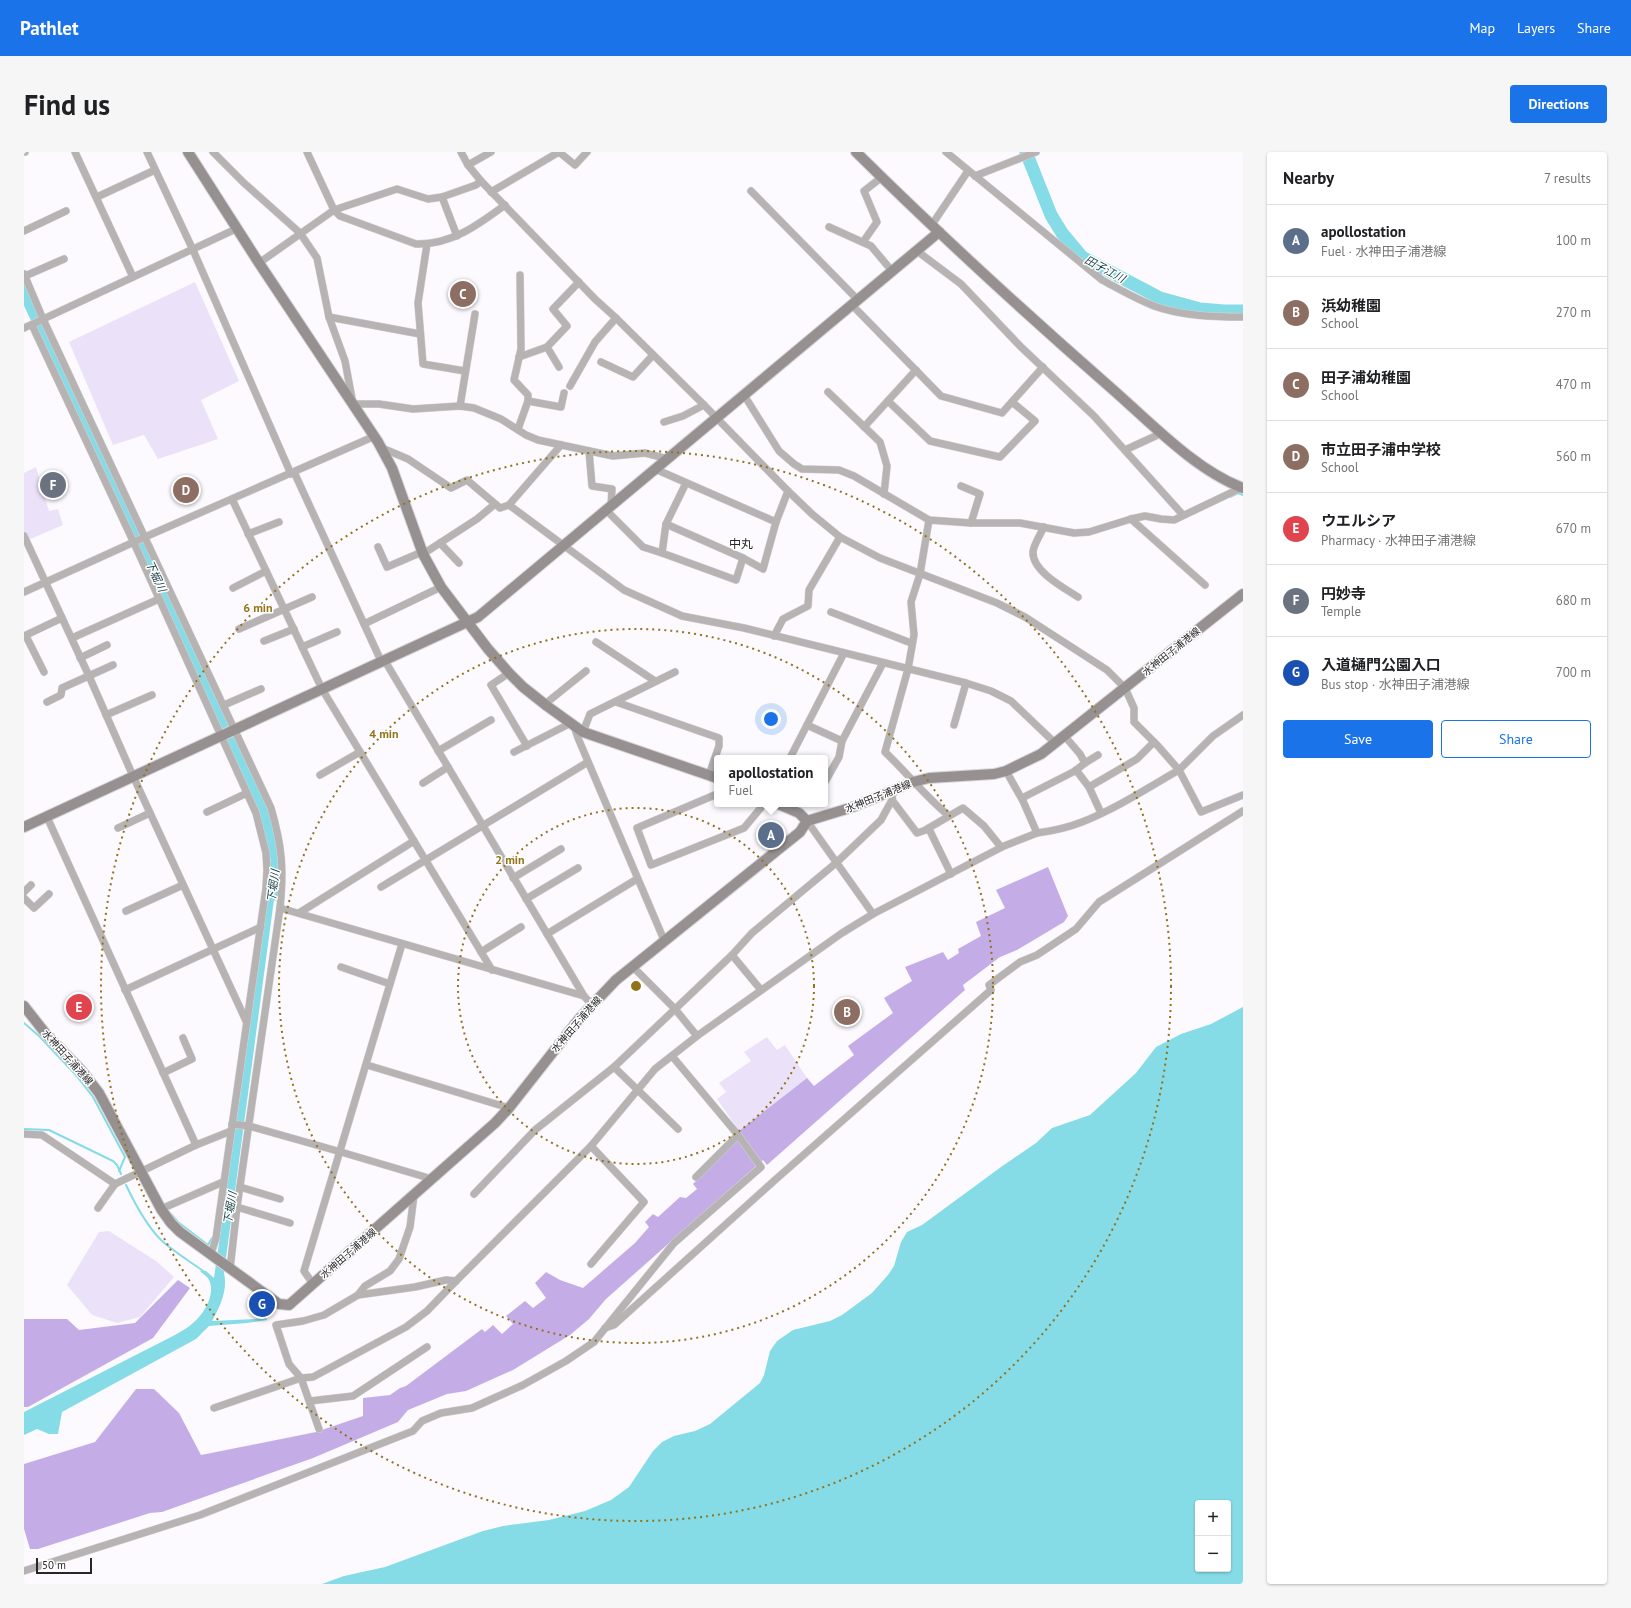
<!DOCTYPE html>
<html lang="en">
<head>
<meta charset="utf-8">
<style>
	body { margin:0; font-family:"PT Sans","Noto Sans JP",sans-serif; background:#f6f6f6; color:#202124 }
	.controls { position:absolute; right:12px; bottom:12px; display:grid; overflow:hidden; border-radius:4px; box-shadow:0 1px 3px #0004 }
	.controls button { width:36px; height:36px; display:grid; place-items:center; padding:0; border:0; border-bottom:1px solid #e0e0e0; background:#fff; color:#202124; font:20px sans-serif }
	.scale { position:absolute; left:12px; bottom:10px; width:56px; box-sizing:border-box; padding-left:4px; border:2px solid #272628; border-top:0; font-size:11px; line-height:14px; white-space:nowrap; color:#272628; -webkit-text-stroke:3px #fff; paint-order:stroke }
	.you { position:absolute; left:747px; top:567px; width:14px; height:14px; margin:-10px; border:3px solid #fff; border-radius:50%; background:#1a73e8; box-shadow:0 0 0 6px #1a73e833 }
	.badge { display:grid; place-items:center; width:26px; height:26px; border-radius:50%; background:#1a73e8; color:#fff; font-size:13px; font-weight:700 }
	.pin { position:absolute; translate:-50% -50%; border:2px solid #fff; box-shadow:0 1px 4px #0006 }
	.popup { position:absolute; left:690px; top:603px; width:114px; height:52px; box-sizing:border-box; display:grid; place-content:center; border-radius:4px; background:#fff; filter:drop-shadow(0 1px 3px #0005); font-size:13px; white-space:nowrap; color:#757577 }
	.popup b { font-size:15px; color:#202124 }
	.popup::after { content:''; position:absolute; left:50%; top:100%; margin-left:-8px; border:8px solid transparent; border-top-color:#fff }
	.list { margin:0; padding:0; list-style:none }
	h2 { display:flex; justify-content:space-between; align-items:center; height:52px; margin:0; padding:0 16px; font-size:17px }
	h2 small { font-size:13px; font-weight:400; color:#757577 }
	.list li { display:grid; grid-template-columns:26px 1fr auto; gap:12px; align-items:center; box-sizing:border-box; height:72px; padding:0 16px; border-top:1px solid #e0e0e0 }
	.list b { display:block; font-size:15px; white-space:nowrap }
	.list p { margin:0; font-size:13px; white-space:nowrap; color:#757577 }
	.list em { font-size:13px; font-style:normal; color:#757577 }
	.actions { display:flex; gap:8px; padding:12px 16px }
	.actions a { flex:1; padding:9px 0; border:1px solid #1a73e8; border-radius:4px; text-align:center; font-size:14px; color:#1a73e8 }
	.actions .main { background:#1a73e8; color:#fff }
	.map { position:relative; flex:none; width:1219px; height:1432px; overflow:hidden; border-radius:4px }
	header { display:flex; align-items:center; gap:24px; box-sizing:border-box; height:56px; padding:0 20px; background:#1a73e8; color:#fff }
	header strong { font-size:19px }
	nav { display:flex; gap:22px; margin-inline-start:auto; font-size:14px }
	.intro { display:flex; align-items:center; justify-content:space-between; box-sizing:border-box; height:96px; padding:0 24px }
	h1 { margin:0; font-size:28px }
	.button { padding:10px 18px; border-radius:4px; background:#1a73e8; color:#fff; font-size:14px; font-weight:700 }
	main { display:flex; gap:24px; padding:0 24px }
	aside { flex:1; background:#fff; border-radius:4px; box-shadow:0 1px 3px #0004 }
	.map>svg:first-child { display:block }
	.green { fill:#ebe2f9 }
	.forest { fill:#c4ade7 }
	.water { fill:#85dbe6; fill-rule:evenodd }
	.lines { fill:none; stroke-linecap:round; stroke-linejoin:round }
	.stream { stroke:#85dbe6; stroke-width:2 }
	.river { stroke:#85dbe6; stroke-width:13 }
	.street-casing { stroke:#d6d4d8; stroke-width:8 }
	.secondary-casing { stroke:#d6d4d8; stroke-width:12 }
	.street { stroke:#b7b3b3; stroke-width:7 }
	.secondary { stroke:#969190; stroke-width:10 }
	.ring { fill:none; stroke:#92731a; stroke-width:2; stroke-dasharray:2 4 }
	.labels { text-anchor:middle; stroke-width:3; stroke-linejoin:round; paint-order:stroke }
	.street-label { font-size:10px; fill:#272628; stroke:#fff }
	.water-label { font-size:11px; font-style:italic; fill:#194146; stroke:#fff }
	.quarter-label { font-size:12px; fill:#272628; stroke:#fff }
	.centre { fill:#92731a; stroke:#fff; stroke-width:2 }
	.ring-label { font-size:12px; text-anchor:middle; font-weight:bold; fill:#92731a; stroke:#fff; stroke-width:3; stroke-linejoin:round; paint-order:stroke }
</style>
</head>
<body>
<header>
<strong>Pathlet</strong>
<nav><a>Map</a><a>Layers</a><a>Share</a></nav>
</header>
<div class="intro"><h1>Find us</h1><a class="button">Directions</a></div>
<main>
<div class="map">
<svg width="1219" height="1432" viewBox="0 0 1219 1432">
	<rect width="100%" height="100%" fill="#fcfaff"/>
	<g class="green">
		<path d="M171,130L215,229L177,248L194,287L134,307L120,283L89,293L45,190Z"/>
		<path d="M12,315L25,359L34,357L39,373L4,388L0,380V321Z"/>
		<path d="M743,885L753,898L761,893L783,926L715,979L693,947L702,940L695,931L727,909L720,900Z"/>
		<path d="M85,1079L132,1109L150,1125L116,1165L93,1171L68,1163L43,1133L75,1080Z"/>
	</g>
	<g class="forest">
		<path d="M1024,715L1044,764L1040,770L993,798L976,805L939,833L941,838L743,1013L739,1008L582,1147L565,1167L546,1183L489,1218L442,1239L423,1242L384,1258L374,1270L289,1306L138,1360L126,1361L14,1397H6L0,1377V1312L71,1290L112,1237H130L155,1261L177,1303L292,1280L339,1264V1246L366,1243L376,1236L382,1234L458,1177L461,1180L469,1173L478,1182L489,1172L482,1164L501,1149L509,1156L522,1146L511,1131L522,1120L536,1128L559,1136L611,1091L625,1075L621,1070L629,1062L634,1065L656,1045L662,1046L673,1037L669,1032L718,983L715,979L783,926L790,934L830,903L824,894L869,861L860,846L888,829L881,815L919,800L924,808L935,801L934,797L957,784L952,770L981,756L972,738Z"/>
		<path d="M154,1128L166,1136L129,1186L4,1255H0V1167H43L55,1178L111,1171Z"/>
	</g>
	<g class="water">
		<path d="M247,725H253L200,1121C204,1138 196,1155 188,1169L231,1167L241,1163L243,1168L223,1171L185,1174L172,1187L38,1260L34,1282H25L13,1277L0,1283V1260L149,1184C156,1180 164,1176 170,1170C180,1162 192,1142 185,1128C184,1125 179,1122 176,1119H182L190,1126Z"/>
		<path d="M1219,855V1432H298L320,1424L361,1415L459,1379L479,1374L525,1368L561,1359L587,1348L605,1335L629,1299L638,1290L650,1284L671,1279L686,1272L736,1231L740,1223L746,1199L753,1189L769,1178L806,1169L818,1163L848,1141L864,1123L870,1114L877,1090L883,1080L898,1073L977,1015L1012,991L1028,976L1066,963L1112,921L1132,895L1157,882L1187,872ZM1174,1351H1204V1417H1174Z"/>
	</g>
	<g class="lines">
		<g class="stream">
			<path d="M1206,345L1214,341L1219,343"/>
			<path d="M0,871L15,884L51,922L69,945L101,1005L95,1019"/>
			<path d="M0,977L25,978L89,1009L93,1013L97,1022"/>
			<path d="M102,1033C111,1052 122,1073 137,1088C150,1100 167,1110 182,1121"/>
			<path d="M147,1062L154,1070L184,1093L188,1086"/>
		</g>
		<g class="river">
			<path d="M1002,0L1027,63L1038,81L1058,105L1136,146L1176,157L1200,159H1219"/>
			<path d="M0,138L242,663L248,684L253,707L250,742"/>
		</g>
		<defs>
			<g id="street">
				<path d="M0,0H1"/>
				<path d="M51,0L109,125"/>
				<path d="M123,0L169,98L267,322"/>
				<path d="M189,0L220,31L276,81L293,106L305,165L321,209L329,252H355L389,257L436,254L450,256L477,267L502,283L514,288L589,304L621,301L644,307"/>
				<path d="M283,0L310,58L316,64L392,92C427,93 454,73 481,53"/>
				<path d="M437,0L444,13L457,29L571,147L592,166L680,253L764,339L788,362L816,385L856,406L973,451L1001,465L1083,518L1101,536L1110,556V570L1134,594L1155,618L1177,660L1219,643"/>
				<path d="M535,0L551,13L563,0"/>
				<path d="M922,0L1078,128C1095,137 1112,147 1130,154C1158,164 1190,165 1219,165"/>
				<path d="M444,13L467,0"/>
				<path d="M951,24L1012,0"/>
				<path d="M727,39L834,148"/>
				<path d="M467,40L535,0"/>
				<path d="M73,45L131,18"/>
				<path d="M418,45L433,84"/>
				<path d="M907,74L944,19"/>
				<path d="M805,75L847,94L868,119"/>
				<path d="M0,79L42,59"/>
				<path d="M839,90L853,70L840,39L858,25"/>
				<path d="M403,92L394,151L399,212L441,219"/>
				<path d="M893,99L937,132L996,194L1070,264L1159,363"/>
				<path d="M235,111L310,58L373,37L404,47L418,45L452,33L457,29"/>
				<path d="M0,122L19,167L247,656C258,694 260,716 256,756L213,1055L206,1117"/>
				<path d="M1,124L40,107"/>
				<path d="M828,153L917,244L978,261L1019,215"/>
				<path d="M305,165L396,182"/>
				<path d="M8,173L110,391L232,661L242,701L243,718L242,736L192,1086L187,1102"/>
				<path d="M0,176L214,76"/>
				<path d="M523,195L535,215"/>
				<path d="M495,205L523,195L543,174L529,157L555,130"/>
				<path d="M577,210L609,225L629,203"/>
				<path d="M546,234L571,190L592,166"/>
				<path d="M804,240L856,290L863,314L860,342"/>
				<path d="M720,243L755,299L770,312L778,317L815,318L830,324L905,368L947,371H996L1050,381L1065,380L1107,367L1121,364L1137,367L1150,368L1217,336"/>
				<path d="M504,249L537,255L540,241"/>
				<path d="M864,249L906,289L976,305L1011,269L988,250"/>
				<path d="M436,254L451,162"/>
				<path d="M640,270L659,264L680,253"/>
				<path d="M840,275L892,218"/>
				<path d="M494,277L504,249V243L490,228L497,197L496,123"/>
				<path d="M358,296L384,307L427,336L443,328L476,356L485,353L537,293"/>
				<path d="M1101,298L1138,281"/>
				<path d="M565,299L568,334L588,337L587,354"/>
				<path d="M631,317L752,370"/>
				<path d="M270,320L358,511"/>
				<path d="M662,331L642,372L638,401L712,428L719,406L739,417L752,370L764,339"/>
				<path d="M937,334L956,342L947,371"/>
				<path d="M208,347L298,537L468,818"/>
				<path d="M485,353L600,438L658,464L720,476L942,531L967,539L987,549L1031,591"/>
				<path d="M582,358L619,395L638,401"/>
				<path d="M1107,367L1181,433"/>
				<path d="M905,368L896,422L887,450L890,483L884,517L861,600C883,621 902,645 925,664"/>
				<path d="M642,372L719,406"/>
				<path d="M1020,375C1017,381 1009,394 1009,400C1008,419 1040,436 1054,445"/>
				<path d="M224,382L255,370"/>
				<path d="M0,384L65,524L109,624L223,871"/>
				<path d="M416,391L435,411"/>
				<path d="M354,395L363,415L398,400"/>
				<path d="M399,402L453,367L471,352"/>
				<path d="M209,436L242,419"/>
				<path d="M0,440L121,385L351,284"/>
				<path d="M807,460L887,491"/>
				<path d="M340,472L417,435"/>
				<path d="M215,477L288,445"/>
				<path d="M0,484L38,466"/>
				<path d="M2,484L20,520"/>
				<path d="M750,484L759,467L784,454L785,438L816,385"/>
				<path d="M48,486L135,447"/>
				<path d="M240,489L270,477"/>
				<path d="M572,490L631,529"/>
				<path d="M278,495L313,480"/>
				<path d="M56,506L83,493"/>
				<path d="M361,509L560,844"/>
				<path d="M485,521L467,533L503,594"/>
				<path d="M23,550L37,543L38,536L89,513"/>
				<path d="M592,550L695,586V594L685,623"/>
				<path d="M521,552L562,519"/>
				<path d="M200,553L237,537"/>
				<path d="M82,563L128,543"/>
				<path d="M783,573L818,589"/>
				<path d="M930,573L942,531"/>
				<path d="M550,574L554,586L640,788"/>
				<path d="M559,580L566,562L651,520"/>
				<path d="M414,599L467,568"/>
				<path d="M490,600L547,571"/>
				<path d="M766,606L820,501"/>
				<path d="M1061,611L1074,603"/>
				<path d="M1052,618L1065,635L1077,661"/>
				<path d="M982,619L999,649L1013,681C1028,679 1043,676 1058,670C1089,658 1119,639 1148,622L1155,618L1189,584L1219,563"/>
				<path d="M296,623L336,600"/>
				<path d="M801,630L815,605L818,589L859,511"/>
				<path d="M399,631L424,615"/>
				<path d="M1065,635L1113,607L1130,590"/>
				<path d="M693,642L613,676L627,713L720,676L740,652"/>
				<path d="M998,646L1051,619L1061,611L1056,602L1044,588"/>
				<path d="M868,648L893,681L905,677L927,722"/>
				<path d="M183,660L223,641"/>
				<path d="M23,665L172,993"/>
				<path d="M783,669L849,762"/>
				<path d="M94,676L126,661"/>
				<path d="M903,677L939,656L960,674L977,695"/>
				<path d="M489,726L537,697"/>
				<path d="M357,735L564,610"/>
				<path d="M0,740L7,733"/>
				<path d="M0,746L10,756L25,742"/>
				<path d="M502,747L554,716"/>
				<path d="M256,756L560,844L568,853"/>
				<path d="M102,759L159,733"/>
				<path d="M275,761L390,689"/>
				<path d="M523,782L613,727"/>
				<path d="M457,800L497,775"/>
				<path d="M708,803L737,838"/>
				<path d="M608,814L651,857L673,884"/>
				<path d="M317,815L366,832"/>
				<path d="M101,838L237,775"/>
				<path d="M343,913L485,956"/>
				<path d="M590,915L654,977"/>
				<path d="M139,921L168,907L159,886"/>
				<path d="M208,972L225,974L317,1000L408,1027"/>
				<path d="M0,982L18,983L91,1032L172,993L207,979"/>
				<path d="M672,1025L714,983"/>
				<path d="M216,1035L256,1047"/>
				<path d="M450,1042L511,978L590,915L708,803L728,781L812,711L857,668L868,648L869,639"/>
				<path d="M213,1055L266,1071"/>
				<path d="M74,1056L91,1032"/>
				<path d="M137,1057L199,1030"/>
				<path d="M567,1112L620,1050L567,994"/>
				<path d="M289,1132L280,1119L378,792"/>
				<path d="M334,1143L391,1135L422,1128L432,1129"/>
				<path d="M581,1176L590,1173L751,1028L967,838L965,833L996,810L1013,803L1052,777L1075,750L1219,659"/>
				<path d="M286,1249L329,1244L403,1195"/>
				<path d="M190,1256L277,1226L289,1225L382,1175L403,1159L432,1129L567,994L631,917L673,884L818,781L849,762L980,694L1013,681"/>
				<path d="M295,1277L277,1226L265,1212L252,1173L279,1169L300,1163L334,1143L341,1134L366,1119L375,1107L386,1075L390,1043"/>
				<path d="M0,1419L176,1363L389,1279L398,1269L417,1261L448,1256L499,1233L542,1209L570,1190L650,1091L737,1015L714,983L648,904"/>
			</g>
			<g id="secondary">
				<path d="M164,0L235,111L354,290L368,316L399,402L417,435L464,497L485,521L499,535L523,554L559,580L693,626"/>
				<path d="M832,0C915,82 1000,160 1087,236C1126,270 1171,318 1219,336"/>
				<path d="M754,652L775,661L783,669"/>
				<path d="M0,675L454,465L915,80"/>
				<path d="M0,854L22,882L58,919L75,941L137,1057L147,1071L156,1080L255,1152L265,1153L471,971L485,956L555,867L592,828L776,680L783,669L829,655L889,630L905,626L970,622L982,619L1017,602L1031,591L1219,442"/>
			</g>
		</defs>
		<use href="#street" class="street-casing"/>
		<use href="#secondary" class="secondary-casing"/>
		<use href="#street" class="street"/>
		<use href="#secondary" class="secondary"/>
	</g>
	<g class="ring">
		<circle cx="612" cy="834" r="178"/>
		<circle cx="612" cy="834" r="357"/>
		<circle cx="612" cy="834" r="535"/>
	</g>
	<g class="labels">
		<g class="street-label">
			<text transform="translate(1147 499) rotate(-39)" y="4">水神田子浦港線</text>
			<text transform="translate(854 644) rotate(-22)" y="4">水神田子浦港線</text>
			<text transform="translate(552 872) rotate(-49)" y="4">水神田子浦港線</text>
			<text transform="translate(44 905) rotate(48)" y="4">水神田子浦港線</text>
			<text transform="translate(324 1101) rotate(-41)" y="4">水神田子浦港線</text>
		</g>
		<g class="water-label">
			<text transform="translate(1081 117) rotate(28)" y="4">田子江川</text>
			<text transform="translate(132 424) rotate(65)" y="4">下堀川</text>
			<text transform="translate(249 734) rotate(-83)" y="4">下堀川</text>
			<text transform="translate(206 1056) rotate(-81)" y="4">下堀川</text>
		</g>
		<g class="quarter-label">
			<text x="717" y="396">中丸</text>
		</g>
	</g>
	<circle cx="612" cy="834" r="6" class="centre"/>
	<g class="ring-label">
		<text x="234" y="460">6 min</text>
		<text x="360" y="586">4 min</text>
		<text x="486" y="712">2 min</text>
	</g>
</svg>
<div class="controls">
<button>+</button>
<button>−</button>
</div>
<div class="scale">50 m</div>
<div class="you"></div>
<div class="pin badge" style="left:747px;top:683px;background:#5c6f8a">A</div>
<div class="popup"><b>apollostation</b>Fuel</div>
<div class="pin badge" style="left:823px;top:860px;background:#8d6e63">B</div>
<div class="pin badge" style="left:439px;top:142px;background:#8d6e63">C</div>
<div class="pin badge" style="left:162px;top:338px;background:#8d6e63">D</div>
<div class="pin badge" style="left:55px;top:855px;background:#e0444e">E</div>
<div class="pin badge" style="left:29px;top:333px;background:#6b7280">F</div>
<div class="pin badge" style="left:238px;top:1152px;background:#1a4fb4">G</div>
</div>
<aside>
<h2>Nearby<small>7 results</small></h2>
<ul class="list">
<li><span class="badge" style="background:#5c6f8a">A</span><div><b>apollostation</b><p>Fuel · 水神田子浦港線</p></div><em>100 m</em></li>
<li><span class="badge" style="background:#8d6e63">B</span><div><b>浜幼稚園</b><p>School</p></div><em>270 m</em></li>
<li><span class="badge" style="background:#8d6e63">C</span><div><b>田子浦幼稚園</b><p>School</p></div><em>470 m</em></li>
<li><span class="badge" style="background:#8d6e63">D</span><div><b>市立田子浦中学校</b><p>School</p></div><em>560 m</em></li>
<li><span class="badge" style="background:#e0444e">E</span><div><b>ウエルシア</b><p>Pharmacy · 水神田子浦港線</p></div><em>670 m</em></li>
<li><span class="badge" style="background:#6b7280">F</span><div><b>円妙寺</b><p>Temple</p></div><em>680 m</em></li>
<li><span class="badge" style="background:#1a4fb4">G</span><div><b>入道樋門公園入口</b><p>Bus stop · 水神田子浦港線</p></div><em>700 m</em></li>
</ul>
<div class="actions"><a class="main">Save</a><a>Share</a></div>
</aside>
</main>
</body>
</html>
